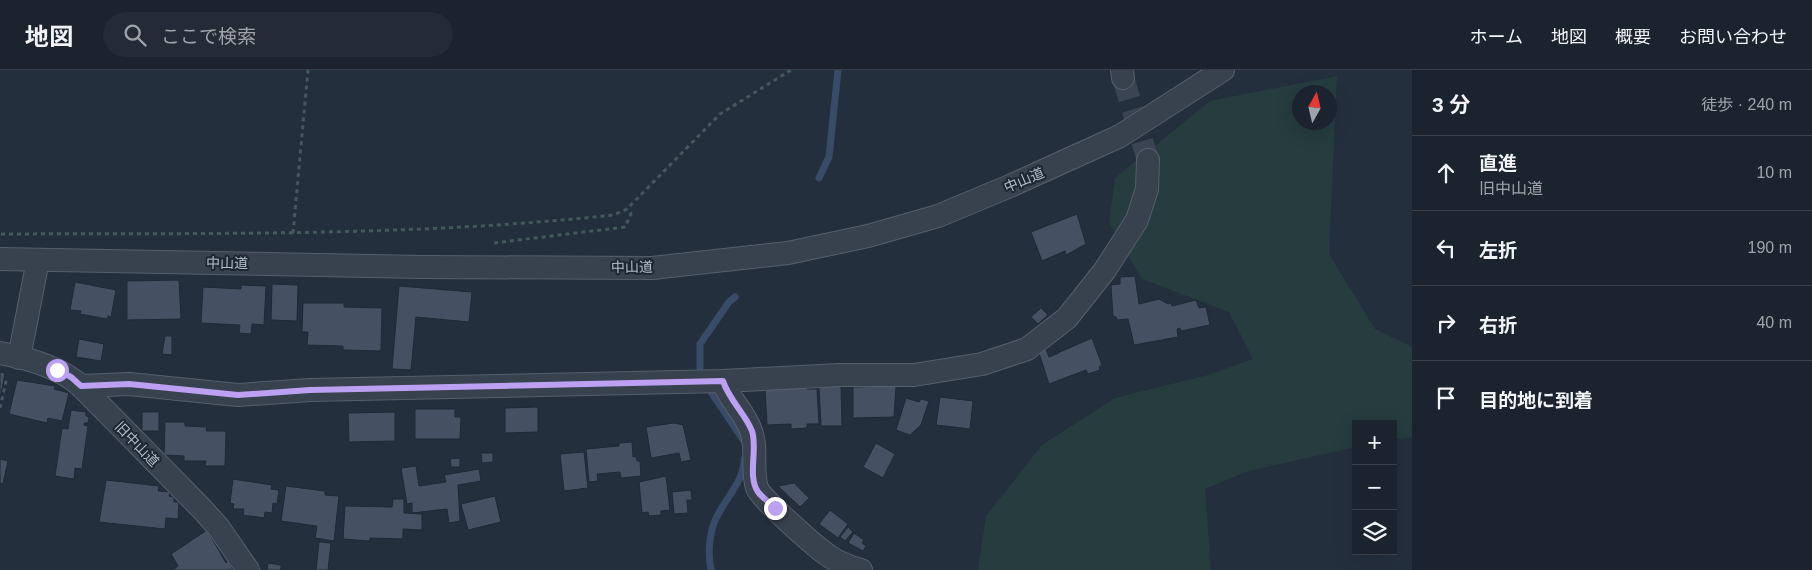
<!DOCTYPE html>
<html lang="ja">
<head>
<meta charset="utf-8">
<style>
	body { margin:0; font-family:Arial,"Noto Sans JP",sans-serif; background:#242b36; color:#f1f3f6 }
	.controls { position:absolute; right:15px; bottom:15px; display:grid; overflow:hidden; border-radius:0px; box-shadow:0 5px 20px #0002 }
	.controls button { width:45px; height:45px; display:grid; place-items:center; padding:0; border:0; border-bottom:1px solid #39404a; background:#1b232e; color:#f1f3f6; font:25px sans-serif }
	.compass { position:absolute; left:1292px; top:15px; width:45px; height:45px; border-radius:50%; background:#1b232e; box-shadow:0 5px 20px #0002; rotate:8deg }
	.stop { position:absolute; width:15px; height:15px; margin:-11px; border:4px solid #bca0f2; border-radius:50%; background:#fff }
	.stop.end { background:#bca0f2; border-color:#fff; box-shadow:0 1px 5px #0008 }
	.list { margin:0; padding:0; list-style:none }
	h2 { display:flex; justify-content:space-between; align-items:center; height:65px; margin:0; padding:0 20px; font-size:21px }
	h2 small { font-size:16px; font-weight:400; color:#a0a4aa }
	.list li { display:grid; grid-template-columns:32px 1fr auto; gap:15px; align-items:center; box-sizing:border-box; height:75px; padding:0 20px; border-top:1px solid #39404a }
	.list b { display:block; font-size:19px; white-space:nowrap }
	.list p { margin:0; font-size:16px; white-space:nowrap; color:#a0a4aa }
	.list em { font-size:16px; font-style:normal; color:#a0a4aa }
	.icon { flex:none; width:28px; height:28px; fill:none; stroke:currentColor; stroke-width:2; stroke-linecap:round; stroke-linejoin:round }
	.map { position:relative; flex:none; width:1412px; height:500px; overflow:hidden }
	header { display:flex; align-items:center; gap:30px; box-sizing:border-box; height:70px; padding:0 25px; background:#1b232e; border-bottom:1px solid #39404a }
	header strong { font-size:24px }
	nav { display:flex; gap:28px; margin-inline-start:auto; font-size:18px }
	.search { width:350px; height:45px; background:#242b36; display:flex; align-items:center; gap:12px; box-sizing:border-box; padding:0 18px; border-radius:28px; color:#a0a4aa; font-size:19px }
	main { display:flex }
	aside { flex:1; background:#1b232e }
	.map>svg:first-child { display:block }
	.green { fill:#263c3f; fill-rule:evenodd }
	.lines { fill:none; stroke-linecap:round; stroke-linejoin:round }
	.stream { stroke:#394c67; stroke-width:7 }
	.building { fill:#455162; stroke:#1f2835 }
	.minor-tunnel { stroke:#3a4453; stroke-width:22; stroke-dasharray:22 11; stroke-linecap:butt }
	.minor-casing { stroke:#565f6c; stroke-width:24 }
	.path { stroke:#44595c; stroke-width:3; stroke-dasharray:4 4; stroke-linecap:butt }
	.minor { stroke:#38414e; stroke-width:22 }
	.route { stroke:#bca0f2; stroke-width:6 }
	.labels { text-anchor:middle; stroke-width:4; stroke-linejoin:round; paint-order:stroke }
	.street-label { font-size:14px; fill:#b4bcc9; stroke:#1d2633 }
</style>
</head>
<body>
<header>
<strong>地図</strong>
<div class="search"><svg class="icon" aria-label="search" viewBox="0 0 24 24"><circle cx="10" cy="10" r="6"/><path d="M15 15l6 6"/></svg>ここで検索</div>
<nav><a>ホーム</a><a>地図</a><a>概要</a><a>お問い合わせ</a></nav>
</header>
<main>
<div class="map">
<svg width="1412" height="500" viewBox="0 0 1412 500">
	<rect width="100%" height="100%" fill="#242f3e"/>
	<path class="green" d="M1337,6L1329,184L1375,259L1412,277V367L1393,370V354H1356V377L1248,401L1205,419L1211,500H978L986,446L1042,375L1115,328L1208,305L1253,289L1229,242L1142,209L1109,153L1115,108L1210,31ZM1300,22H1330V52H1300Z"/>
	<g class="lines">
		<g class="stream">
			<path d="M819,108L829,87L838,0"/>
			<path d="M700,298V274L729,232L735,227"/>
			<path d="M709,319L744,371"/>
			<path d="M711,500C708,485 709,468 714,453C722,431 744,414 744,389"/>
		</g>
	</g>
	<g class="building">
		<path d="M1077,144L1086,174L1066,185L1065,181L1042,191L1031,162Z"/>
		<path d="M1135,206L1139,234L1159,229L1168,234L1171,233L1172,236L1196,230L1199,238L1206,237L1210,255L1181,261L1180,258L1177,259L1178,267L1134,275L1128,249L1117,250L1116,247L1113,246L1111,215L1120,214V207Z"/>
		<path d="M179,210L181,249L127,250V211Z"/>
		<path d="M75,212L116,220L111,247L108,246L107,249L80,244L81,241L70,240Z"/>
		<path d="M272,214L298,215L297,251L271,250Z"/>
		<path d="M241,215L266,216L264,255L252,254L251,264L239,263L240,255L201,253L203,217L241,219Z"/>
		<path d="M399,216L472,222L469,252L416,247L411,300L392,299Z"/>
		<path d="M303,233H344V237L382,238L381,281L343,280V276L307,275L308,262H302Z"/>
		<path d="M1041,238L1048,245L1038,254L1031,247Z"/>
		<path d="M165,266H172V285L162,284Z"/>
		<path d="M1092,268L1102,295L1099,297L1100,300L1088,304L1086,300L1049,314L1037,277L1044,274L1049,287L1059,283L1057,278L1060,282Z"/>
		<path d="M79,269L104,274L101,291L76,287Z"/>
		<path d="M0,302L5,303L0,330Z"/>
		<path d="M17,310L55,316L54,319L69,323L62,351L48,348L47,353L9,344Z"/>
		<path d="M807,315V319H817L819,354H807V358L791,359V354L767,355L765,319Z"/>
		<path d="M841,315L842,356H821L819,317Z"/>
		<path d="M896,316L894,347L853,348V317Z"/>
		<path d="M940,327L973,331L970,359L936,355Z"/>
		<path d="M906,328L919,332L921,329L929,331L921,355L910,365L896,360Z"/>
		<path d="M538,337V362L505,363V338Z"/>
		<path d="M415,339H455V347H461L460,369H415Z"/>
		<path d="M71,340L86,342V346L89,347L88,353H84V355L88,356L82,399L75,398L74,409L55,406L62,358L68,359Z"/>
		<rect x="142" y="342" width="17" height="19"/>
		<path d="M395,342V371L349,372L348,343Z"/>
		<path d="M165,352H185V356L207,357L206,361H226L225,396H205L206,391H184V386L164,385Z"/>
		<path d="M674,353L683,355L691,390L681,392L679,383L651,388L646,357Z"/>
		<path d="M632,372L633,387L636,386L637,391H640L641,406L621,408L620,402L597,404L598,411L589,412L586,379L619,376V373Z"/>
		<path d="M876,373L895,384L883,408L863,397Z"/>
		<path d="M584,382L588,418L564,421L560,384Z"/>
		<path d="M481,383H493V392L482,393Z"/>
		<path d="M460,388V397H451L450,389Z"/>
		<path d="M0,389L8,391L3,414L0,413Z"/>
		<path d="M416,396L419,416L446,412L444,405L479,399L481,411L458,415L460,451L449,453L447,439L412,443V433L407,434L401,398Z"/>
		<path d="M666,406L670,440L661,441V445L649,446L648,442L642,443L639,412Z"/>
		<path d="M233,409L272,415L271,419L279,420L277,434L273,433L272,443L265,442L264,448L243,445L244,439H233L234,434L230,433Z"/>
		<path d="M106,410L159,416L158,421L170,422L169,426L174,427V432H179L178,449L166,448L165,459L99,452Z"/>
		<path d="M794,413L809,428L800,437L778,416Z"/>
		<path d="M286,416L325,421V425L339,426L334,471L315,468L317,456L281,451Z"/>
		<path d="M691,420L692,430H687L688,443L674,444L672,422Z"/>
		<path d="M495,426L501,452L468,460L461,434Z"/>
		<path d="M393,429H404V443L422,444V460L403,459V469L370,468V471L343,469L345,436L392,437Z"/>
		<path d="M830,440L848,454L838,468L819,454Z"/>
		<path d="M848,457L853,462L845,471L840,467Z"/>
		<path d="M207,460L226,493L228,491L233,500H173L178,496L171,484Z"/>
		<path d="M854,463L864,470L862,473L866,476L863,481L848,473Z"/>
		<path d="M319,472L331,473L328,500H316Z"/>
		<path d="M268,493L281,495V500H267Z"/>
	</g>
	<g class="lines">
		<path class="minor-tunnel" d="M1123,8L1148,90"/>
		<defs>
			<g id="minor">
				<path d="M1122,0L1123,8"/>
				<path d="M0,189L422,197L652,198L788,183L868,166L938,146L1010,116L1120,66L1223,0"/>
				<path d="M0,283C28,288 60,297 81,316L202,439L219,458L248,500"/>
				<path d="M19,288L38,190"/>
				<path d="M723,311C729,330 745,342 751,361C758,380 751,399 757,418C760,428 818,479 829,486C839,493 850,497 861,500"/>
				<path d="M81,316L129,314L238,325L310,320L723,311L839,305H914L982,294L1027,279L1067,248L1105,200L1137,150L1147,119L1148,90"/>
			</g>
		</defs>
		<use href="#minor" class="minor-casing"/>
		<g class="path">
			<path d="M293,163L308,0"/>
			<path d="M1,164C205,163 409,167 613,145L627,139L720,44L791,0"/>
			<path d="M494,173L625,157L631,144L627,139"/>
			<path d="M0,338L7,307"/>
		</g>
		<use href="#minor" class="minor"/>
	</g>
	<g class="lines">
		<path class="route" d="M57,300L71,307L81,316L129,314L238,325L310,320L723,311C729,330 745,343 752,361C758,379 747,406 758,422C763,428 770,433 775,438"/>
	</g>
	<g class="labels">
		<g class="street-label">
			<text transform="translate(1024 110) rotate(-23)" y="5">中山道</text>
			<text transform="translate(227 193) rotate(1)" y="5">中山道</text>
			<text transform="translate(632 197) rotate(-1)" y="5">中山道</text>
			<text transform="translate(137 374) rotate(46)" y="5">旧中山道</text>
		</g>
	</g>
</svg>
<div class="controls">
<button>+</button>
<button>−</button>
<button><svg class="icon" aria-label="layers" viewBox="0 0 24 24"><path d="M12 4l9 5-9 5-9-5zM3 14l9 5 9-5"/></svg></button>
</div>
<svg class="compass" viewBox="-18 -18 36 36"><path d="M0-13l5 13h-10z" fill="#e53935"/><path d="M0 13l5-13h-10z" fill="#a0a4aa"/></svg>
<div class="stop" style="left:57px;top:300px"></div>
<div class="stop end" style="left:775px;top:438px"></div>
</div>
<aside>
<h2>3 分<small>徒歩 · 240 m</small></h2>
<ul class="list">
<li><svg class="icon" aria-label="ahead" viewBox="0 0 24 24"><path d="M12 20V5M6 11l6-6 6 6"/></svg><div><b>直進</b><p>旧中山道</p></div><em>10 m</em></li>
<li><svg class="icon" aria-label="left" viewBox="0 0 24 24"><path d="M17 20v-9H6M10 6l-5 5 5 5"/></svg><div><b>左折</b></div><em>190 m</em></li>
<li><svg class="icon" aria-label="right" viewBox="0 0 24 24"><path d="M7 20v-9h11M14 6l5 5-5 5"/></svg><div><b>右折</b></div><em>40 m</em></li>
<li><svg class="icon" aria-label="arrive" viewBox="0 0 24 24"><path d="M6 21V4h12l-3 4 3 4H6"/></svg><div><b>目的地に到着</b></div></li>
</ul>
</aside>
</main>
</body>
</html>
